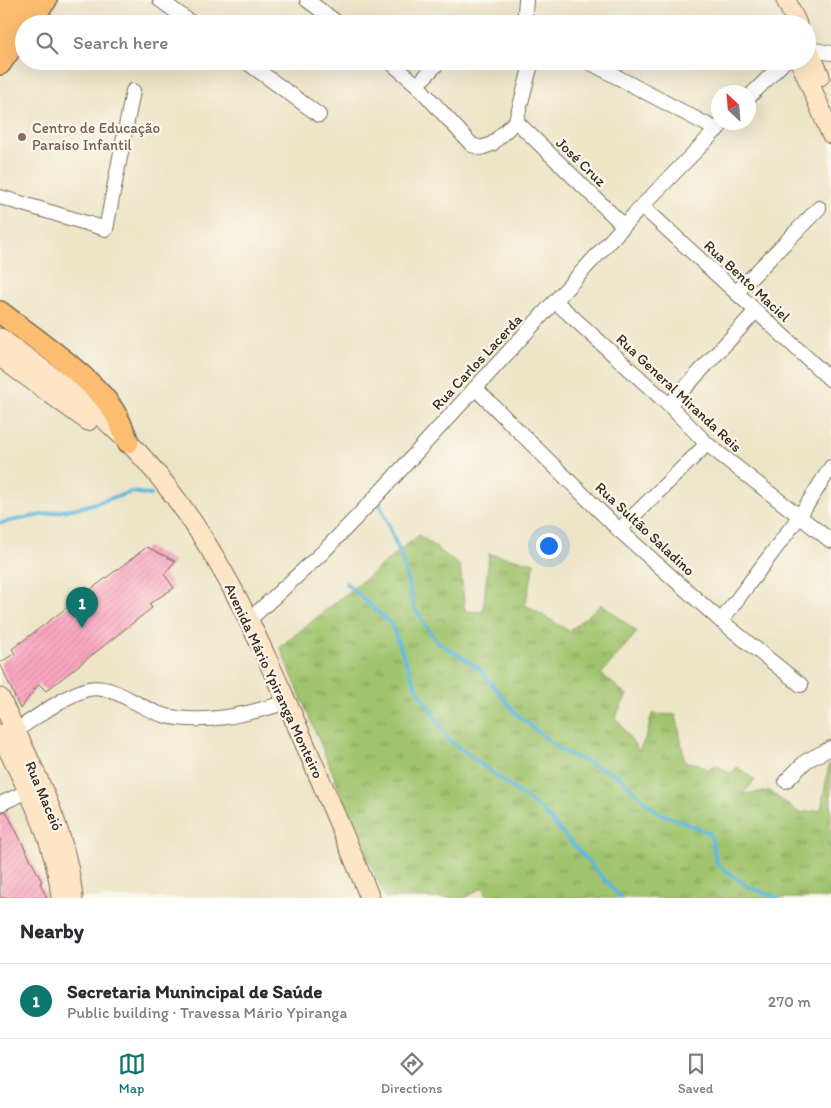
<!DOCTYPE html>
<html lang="en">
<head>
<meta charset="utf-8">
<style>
	body { margin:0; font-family:Itim,sans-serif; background:#f7f7f7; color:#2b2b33 }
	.compass { position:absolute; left:711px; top:85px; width:45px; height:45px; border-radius:50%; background:#fff; box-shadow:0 5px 20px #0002; rotate:334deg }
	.you { position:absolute; left:548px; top:545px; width:18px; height:18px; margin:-12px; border:4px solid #fff; border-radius:50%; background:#1a73e8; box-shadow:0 0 0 8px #1a73e833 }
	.badge { display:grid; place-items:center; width:32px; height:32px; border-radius:50%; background:#0f766e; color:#fff; font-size:16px; font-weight:700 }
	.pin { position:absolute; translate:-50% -41px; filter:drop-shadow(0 1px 2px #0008) }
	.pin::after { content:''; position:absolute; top:26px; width:18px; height:15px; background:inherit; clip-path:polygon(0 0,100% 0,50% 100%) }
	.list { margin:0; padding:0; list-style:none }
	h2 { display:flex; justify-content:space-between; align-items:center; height:65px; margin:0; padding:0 20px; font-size:21px }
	h2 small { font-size:16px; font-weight:400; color:#7c7c81 }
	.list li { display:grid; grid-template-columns:32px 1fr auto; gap:15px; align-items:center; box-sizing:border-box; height:75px; padding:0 20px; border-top:1px solid #e1e1e2 }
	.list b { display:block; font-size:19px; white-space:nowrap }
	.list p { margin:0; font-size:16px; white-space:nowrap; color:#7c7c81 }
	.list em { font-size:16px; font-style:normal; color:#7c7c81 }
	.icon { flex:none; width:28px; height:28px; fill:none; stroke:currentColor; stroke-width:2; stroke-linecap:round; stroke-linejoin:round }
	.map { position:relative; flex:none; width:831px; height:898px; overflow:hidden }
	.search { position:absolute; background:#fff; box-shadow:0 5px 20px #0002; left:15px; right:15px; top:15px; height:55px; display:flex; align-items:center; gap:12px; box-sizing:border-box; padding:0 18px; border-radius:28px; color:#7c7c81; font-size:19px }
	.sheet { height:140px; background:#fff }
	nav { display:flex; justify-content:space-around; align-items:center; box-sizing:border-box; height:70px; border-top:1px solid #e1e1e2; background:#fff; font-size:14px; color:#7c7c81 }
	nav a { display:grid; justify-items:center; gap:2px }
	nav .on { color:#0f766e }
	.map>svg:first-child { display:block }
	.grass { fill:url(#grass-tufts); stroke:#6e7746 }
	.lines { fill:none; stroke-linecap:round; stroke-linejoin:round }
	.stream { stroke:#5db8db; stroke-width:4 }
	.building { fill:url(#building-hatch) }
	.street-casing { stroke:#796b59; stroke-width:16 }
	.secondary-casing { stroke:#796b59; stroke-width:21 }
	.primary-casing { stroke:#796b59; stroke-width:24 }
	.street { stroke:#fff; stroke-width:14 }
	.secondary { stroke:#fee5c5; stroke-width:19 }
	.primary { stroke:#fcbd6f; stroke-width:21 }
	.education-dot { fill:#8d6e63; stroke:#fbf7ec; stroke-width:2 }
	.labels { text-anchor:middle; stroke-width:4.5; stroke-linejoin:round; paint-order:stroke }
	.education-label { font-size:15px; fill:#785e54; stroke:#fbf7ec; text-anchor:start }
	.street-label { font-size:15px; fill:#3b2a1e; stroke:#fbf7ec }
</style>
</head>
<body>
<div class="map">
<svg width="831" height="898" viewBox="0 0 831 898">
	<defs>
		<pattern id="grass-tufts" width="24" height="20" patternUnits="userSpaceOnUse" patternTransform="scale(1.25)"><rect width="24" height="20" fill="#a0c46d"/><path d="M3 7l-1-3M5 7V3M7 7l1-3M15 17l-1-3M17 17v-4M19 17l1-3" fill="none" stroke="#849f59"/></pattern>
		<pattern id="building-hatch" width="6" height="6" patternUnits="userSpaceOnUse" patternTransform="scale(1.25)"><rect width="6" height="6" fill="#faa5c0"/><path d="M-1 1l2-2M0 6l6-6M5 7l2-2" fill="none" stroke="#d78ea5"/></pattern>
	</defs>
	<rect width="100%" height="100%" fill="#fbf7ec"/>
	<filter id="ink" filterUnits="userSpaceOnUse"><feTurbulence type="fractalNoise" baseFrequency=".02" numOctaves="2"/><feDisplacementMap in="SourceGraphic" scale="10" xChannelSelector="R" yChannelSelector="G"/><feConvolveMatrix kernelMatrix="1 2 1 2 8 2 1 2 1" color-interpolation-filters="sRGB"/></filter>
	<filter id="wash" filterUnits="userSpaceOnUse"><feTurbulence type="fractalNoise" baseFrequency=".0096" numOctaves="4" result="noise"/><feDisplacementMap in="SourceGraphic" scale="20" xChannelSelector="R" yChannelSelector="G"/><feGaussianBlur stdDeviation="1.12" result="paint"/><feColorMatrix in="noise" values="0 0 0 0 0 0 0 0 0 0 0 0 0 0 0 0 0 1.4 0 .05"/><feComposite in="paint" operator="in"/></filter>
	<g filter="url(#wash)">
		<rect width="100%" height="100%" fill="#ede5c7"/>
		<path class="grass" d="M419,535L460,566L465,611L483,612L489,554L535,563L525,605L569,631L602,604L637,632L601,674L627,695L615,717L639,751L647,735L652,714L676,715L685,762L699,764L707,770L716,765L731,774L737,767L755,780L743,794L769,791L799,813L821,810L829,764H831V898H489L483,887L465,898H385L280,647Z"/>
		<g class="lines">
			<g class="stream">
				<path d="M379,501L401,556L414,607L436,641L479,668L516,714L562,751L617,775L657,812L710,833L717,864L747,886L778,898"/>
				<path d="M0,523L82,507L132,492L151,495"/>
				<path d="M346,583L391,624L415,685L449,740L543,811L621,898"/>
			</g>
		</g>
		<g id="blocks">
			<g class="building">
				<path d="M147,547L175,561L164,574L174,588L149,604L152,608L46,691L39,684L20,709L0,663L15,653L12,649Z"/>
				<path d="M6,811L42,882L40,883L47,898H0V813Z"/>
			</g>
		</g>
	</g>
	<g filter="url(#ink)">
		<use href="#blocks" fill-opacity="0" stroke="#796b59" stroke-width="1"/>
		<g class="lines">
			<defs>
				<g id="street">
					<path d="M160,0L193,24"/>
					<path d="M307,0L339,24"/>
					<path d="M524,24L526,0"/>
					<path d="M809,49L831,53"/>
					<path d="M245,61L319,115"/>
					<path d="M389,61L417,85L472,145L481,148L492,144L516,121L532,61"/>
					<path d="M587,61L717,130"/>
					<path d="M417,85L440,61"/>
					<path d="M748,98L785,61"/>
					<path d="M516,121L624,226"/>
					<path d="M0,197L106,229L133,91"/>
					<path d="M642,206L831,380"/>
					<path d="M736,293L819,208"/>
					<path d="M556,302L669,405L707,444L831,541"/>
					<path d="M475,388L619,530L721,621L801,685"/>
					<path d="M669,405L755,312"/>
					<path d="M619,530L707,444"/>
					<path d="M249,620L323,552L372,501L642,206L724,122"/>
					<path d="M721,621L799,517L831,467"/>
					<path d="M15,731C36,718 65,695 88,689C114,683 139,709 163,715C202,726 249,714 287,702"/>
					<path d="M786,781L806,761L831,748"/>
					<path d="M0,804L28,791"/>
				</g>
				<g id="secondary">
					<path d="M786,0L797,24"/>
					<path d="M807,46L820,76"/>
					<path d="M800,61L831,134"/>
					<path d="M0,338C46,372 95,407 134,448C209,527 255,629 298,728C322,784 347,841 370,898"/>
					<path d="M0,357L88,421"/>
					<path d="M0,698C30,763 66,826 73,898"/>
					<path d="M0,734C26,786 56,839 61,898"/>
				</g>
				<g id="primary">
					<path d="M0,6L5,0"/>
					<path d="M28,24L46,0"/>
					<path d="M0,35L26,0"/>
					<path d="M0,64L24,29"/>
					<path d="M0,312C34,338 83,371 109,404C118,416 123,429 128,442"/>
				</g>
			</defs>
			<use href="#street" class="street-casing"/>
			<use href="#secondary" class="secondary-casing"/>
			<use href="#primary" class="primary-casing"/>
			<use href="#street" class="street"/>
			<use href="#secondary" class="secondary"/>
			<use href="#primary" class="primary"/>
		</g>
	</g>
	<circle class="education-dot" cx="22" cy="137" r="5"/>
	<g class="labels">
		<g class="education-label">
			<text x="32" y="133">Centro de Educação<tspan x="32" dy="17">Paraíso Infantil</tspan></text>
		</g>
		<g class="street-label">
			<text transform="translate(581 162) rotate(44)" y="5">José Cruz</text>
			<text transform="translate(747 281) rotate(43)" y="5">Rua Bento Maciel</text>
			<text transform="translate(477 362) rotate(-47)" y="5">Rua Carlos Lacerda</text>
			<text transform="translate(679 393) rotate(43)" y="5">Rua General Miranda Reis</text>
			<text transform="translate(645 529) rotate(43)" y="5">Rua Sultão Saladino</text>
			<text transform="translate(274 681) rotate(65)" y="5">Avenida Mário Ypiranga Monteiro</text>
			<text transform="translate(44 796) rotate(67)" y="5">Rua Maceió</text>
		</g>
	</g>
</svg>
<svg class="compass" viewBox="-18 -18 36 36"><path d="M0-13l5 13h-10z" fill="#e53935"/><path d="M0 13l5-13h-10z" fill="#7c7c81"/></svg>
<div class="you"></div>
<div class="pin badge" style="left:82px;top:628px">1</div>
<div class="search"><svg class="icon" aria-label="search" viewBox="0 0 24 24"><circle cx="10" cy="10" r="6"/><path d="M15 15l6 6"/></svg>Search here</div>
</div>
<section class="sheet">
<h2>Nearby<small></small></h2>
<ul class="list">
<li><span class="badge">1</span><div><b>Secretaria Munincipal de Saúde</b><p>Public building · Travessa Mário Ypiranga</p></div><em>270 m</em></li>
</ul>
</section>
<nav>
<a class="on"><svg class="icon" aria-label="map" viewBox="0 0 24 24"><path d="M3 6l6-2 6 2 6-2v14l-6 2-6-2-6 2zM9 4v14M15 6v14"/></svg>Map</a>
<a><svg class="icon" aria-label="directions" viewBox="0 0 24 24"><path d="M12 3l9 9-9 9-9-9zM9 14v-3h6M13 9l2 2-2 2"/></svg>Directions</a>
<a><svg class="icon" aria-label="saved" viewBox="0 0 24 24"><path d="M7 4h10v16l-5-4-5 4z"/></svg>Saved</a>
</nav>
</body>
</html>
